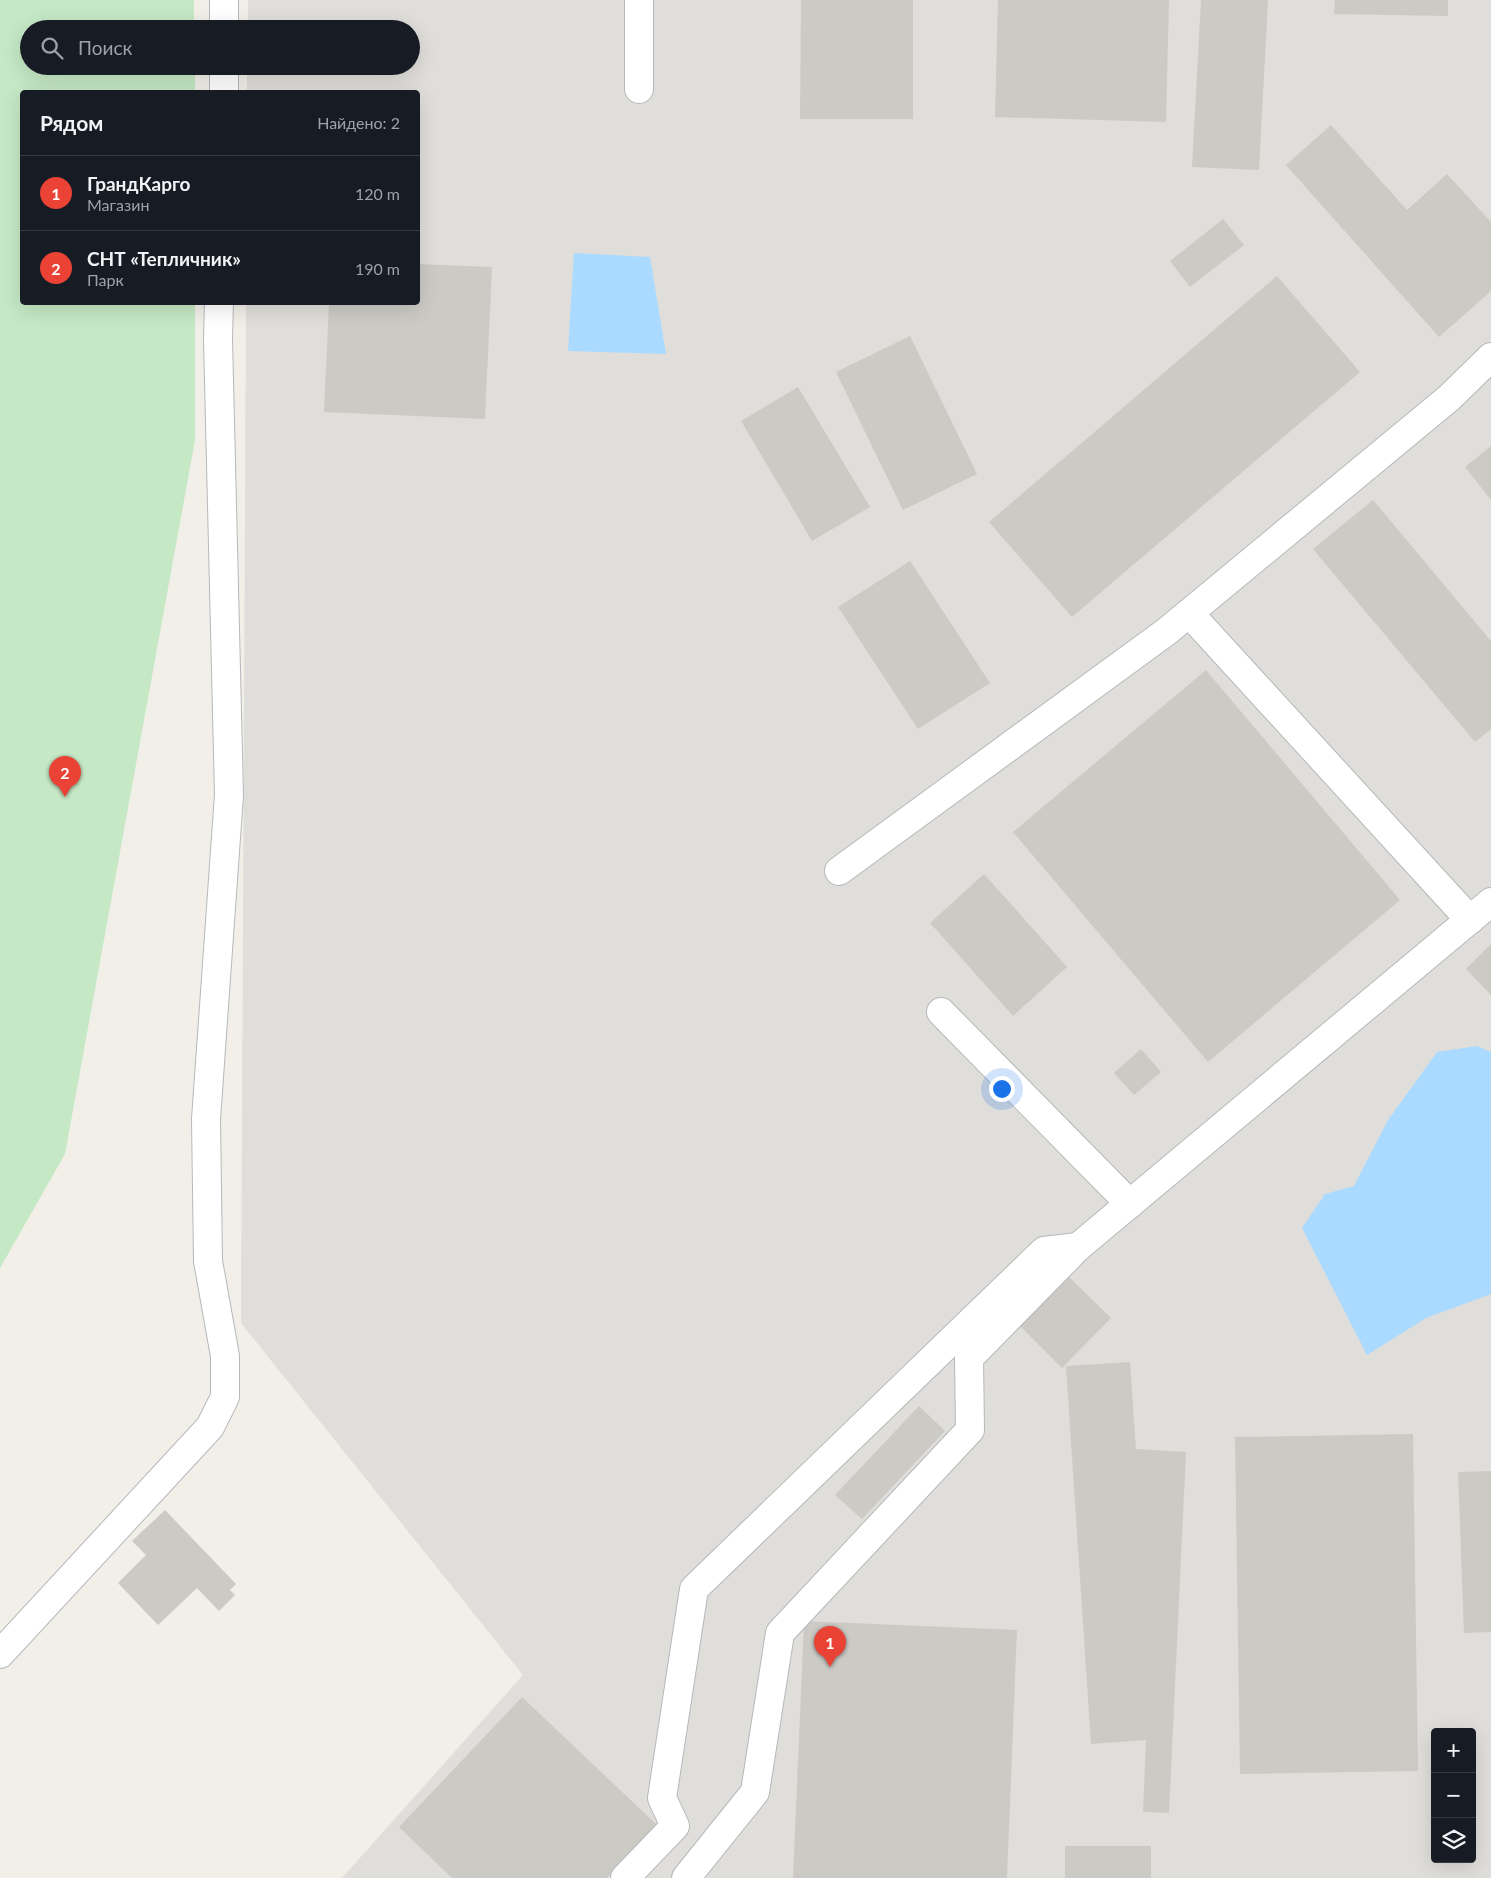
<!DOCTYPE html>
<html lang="ru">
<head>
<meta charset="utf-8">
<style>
	body { margin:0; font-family:Lato,sans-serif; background:#242831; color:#f1f3f6 }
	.controls { position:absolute; right:15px; bottom:15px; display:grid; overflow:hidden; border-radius:5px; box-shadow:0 5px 20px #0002 }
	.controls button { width:45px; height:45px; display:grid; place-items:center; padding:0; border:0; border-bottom:1px solid #363941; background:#171b24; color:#f1f3f6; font:25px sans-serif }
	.you { position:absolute; left:1001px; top:1088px; width:18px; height:18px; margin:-12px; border:4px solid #fff; border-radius:50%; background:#1a73e8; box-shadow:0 0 0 8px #1a73e833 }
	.badge { display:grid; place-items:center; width:32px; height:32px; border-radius:50%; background:#ea4335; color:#fff; font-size:16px; font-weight:700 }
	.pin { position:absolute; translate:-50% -41px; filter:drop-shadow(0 1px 2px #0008) }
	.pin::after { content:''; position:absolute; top:26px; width:18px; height:15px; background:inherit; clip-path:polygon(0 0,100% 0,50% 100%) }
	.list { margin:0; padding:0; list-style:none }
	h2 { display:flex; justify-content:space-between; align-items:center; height:65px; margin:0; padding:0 20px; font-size:21px }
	h2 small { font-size:16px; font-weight:400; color:#9ea1a6 }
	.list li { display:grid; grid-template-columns:32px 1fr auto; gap:15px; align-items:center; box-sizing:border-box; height:75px; padding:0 20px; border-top:1px solid #363941 }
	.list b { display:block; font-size:19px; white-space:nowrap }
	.list p { margin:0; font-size:16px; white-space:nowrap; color:#9ea1a6 }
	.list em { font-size:16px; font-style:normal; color:#9ea1a6 }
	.icon { flex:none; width:28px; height:28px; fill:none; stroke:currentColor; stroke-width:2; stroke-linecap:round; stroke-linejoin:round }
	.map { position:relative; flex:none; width:1491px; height:1878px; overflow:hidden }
	.search { position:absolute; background:#171b24; box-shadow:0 5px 20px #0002; left:20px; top:20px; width:400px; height:55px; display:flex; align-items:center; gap:12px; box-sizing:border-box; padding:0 18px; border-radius:28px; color:#9ea1a6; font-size:19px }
	.panel { position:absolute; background:#171b24; box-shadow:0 5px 20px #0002; left:20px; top:90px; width:400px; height:215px; border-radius:5px }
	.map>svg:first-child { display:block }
	.industrial { fill:#e0deda; fill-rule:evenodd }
	.green { fill:#c5e8c5 }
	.water { fill:#aadaff }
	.building { fill:#cccac5 }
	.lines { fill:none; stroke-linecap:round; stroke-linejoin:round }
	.minor-casing { stroke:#b5b8bc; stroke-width:30 }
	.minor { stroke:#fff; stroke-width:28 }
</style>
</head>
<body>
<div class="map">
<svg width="1491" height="1878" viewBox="0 0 1491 1878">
	<rect width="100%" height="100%" fill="#f1efe8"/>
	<path class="industrial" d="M248,0H1491V1878H342L523,1675L241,1323L246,303L418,302V92H247V66H411V29H248ZM1435,1732H1472V1859H1435Z"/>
	<path class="green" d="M0,0H194V29H29V66H195V92H22V302L195,303V440L65,1154L0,1268Z"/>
	<g class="water">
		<path d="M574,253L650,257L666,354L568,351Z"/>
		<path d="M1477,1046L1491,1052V1294L1426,1318L1367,1355L1302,1228L1325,1194L1354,1186L1388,1120L1437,1052Z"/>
	</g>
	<g class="building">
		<path d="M801,0H913V119H800Z"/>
		<path d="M998,0H1169L1166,122L995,117Z"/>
		<path d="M1201,0H1268L1259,170L1192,167Z"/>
		<path d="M1335,0H1448V16L1334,14Z"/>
		<path d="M1331,125L1407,210L1447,174L1491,222V291L1439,337L1286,165Z"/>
		<path d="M1223,219L1244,245L1190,287L1170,261Z"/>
		<path d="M418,264L492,267L485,419L324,412L329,302H418Z"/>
		<path d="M1277,276L1360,372L1072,617L989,522Z"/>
		<path d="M910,336L977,474L903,510L836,372Z"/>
		<path d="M798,387L870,507L812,541L741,421Z"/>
		<path d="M1491,446V500L1465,467Z"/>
		<path d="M1373,500L1491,641V729L1475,742L1313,549Z"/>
		<path d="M910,561L990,683L918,729L838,607Z"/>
		<path d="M1206,670L1400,900L1208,1062L1013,832Z"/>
		<path d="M984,874L1067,967L1013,1016L930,923Z"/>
		<path d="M1491,944V995L1466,969Z"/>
		<path d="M1141,1049L1161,1072L1134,1095L1114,1073Z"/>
		<path d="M1066,1274L1111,1318L1062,1368L1017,1323Z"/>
		<path d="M1130,1362L1136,1449L1186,1452L1169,1813L1143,1812L1146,1740L1091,1744L1066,1366Z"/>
		<path d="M919,1406L945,1431L862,1519L835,1495Z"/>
		<path d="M1413,1434L1418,1771L1240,1774L1235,1437Z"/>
		<path d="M1491,1471V1632L1464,1633L1458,1472Z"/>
		<path d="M165,1510L236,1584L230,1590L235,1595L219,1611L197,1588L158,1625L118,1583L146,1555L132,1541Z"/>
		<path d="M804,1621L1017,1630L1007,1878H793Z"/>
		<path d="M522,1697L657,1825L607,1878H452L399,1827Z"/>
		<rect x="1065" y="1846" width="86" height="32"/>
	</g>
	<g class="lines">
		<defs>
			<g id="minor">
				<path d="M224,0V29"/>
				<path d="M639,89V0"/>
				<path d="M224,92V66"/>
				<path d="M1189,613L1470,920"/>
				<path d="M839,871L1166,632L1449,398L1491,357"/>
				<path d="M941,1012L1130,1204"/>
				<path d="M0,1654L210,1427L225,1397V1356L208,1261L206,1119L229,795L218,339L219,302"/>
				<path d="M625,1878L675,1826L662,1798L694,1589L1044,1251L1078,1247"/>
				<path d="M686,1878L755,1792L780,1633L970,1430L969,1358L1078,1247L1491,902"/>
			</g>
		</defs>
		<use href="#minor" class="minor-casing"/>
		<use href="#minor" class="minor"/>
	</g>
</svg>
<div class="controls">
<button>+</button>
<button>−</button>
<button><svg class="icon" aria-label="layers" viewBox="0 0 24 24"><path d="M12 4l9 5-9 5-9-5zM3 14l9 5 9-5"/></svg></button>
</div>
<div class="you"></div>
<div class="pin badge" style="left:830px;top:1667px">1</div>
<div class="pin badge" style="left:65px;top:797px">2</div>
<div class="search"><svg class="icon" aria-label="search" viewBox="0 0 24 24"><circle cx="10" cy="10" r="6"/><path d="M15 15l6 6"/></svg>Поиск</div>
<section class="panel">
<h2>Рядом<small>Найдено: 2</small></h2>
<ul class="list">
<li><span class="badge">1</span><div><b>ГрандКарго</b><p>Магазин</p></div><em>120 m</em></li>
<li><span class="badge">2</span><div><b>СНТ «Тепличник»</b><p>Парк</p></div><em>190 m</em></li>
</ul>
</section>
</div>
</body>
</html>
